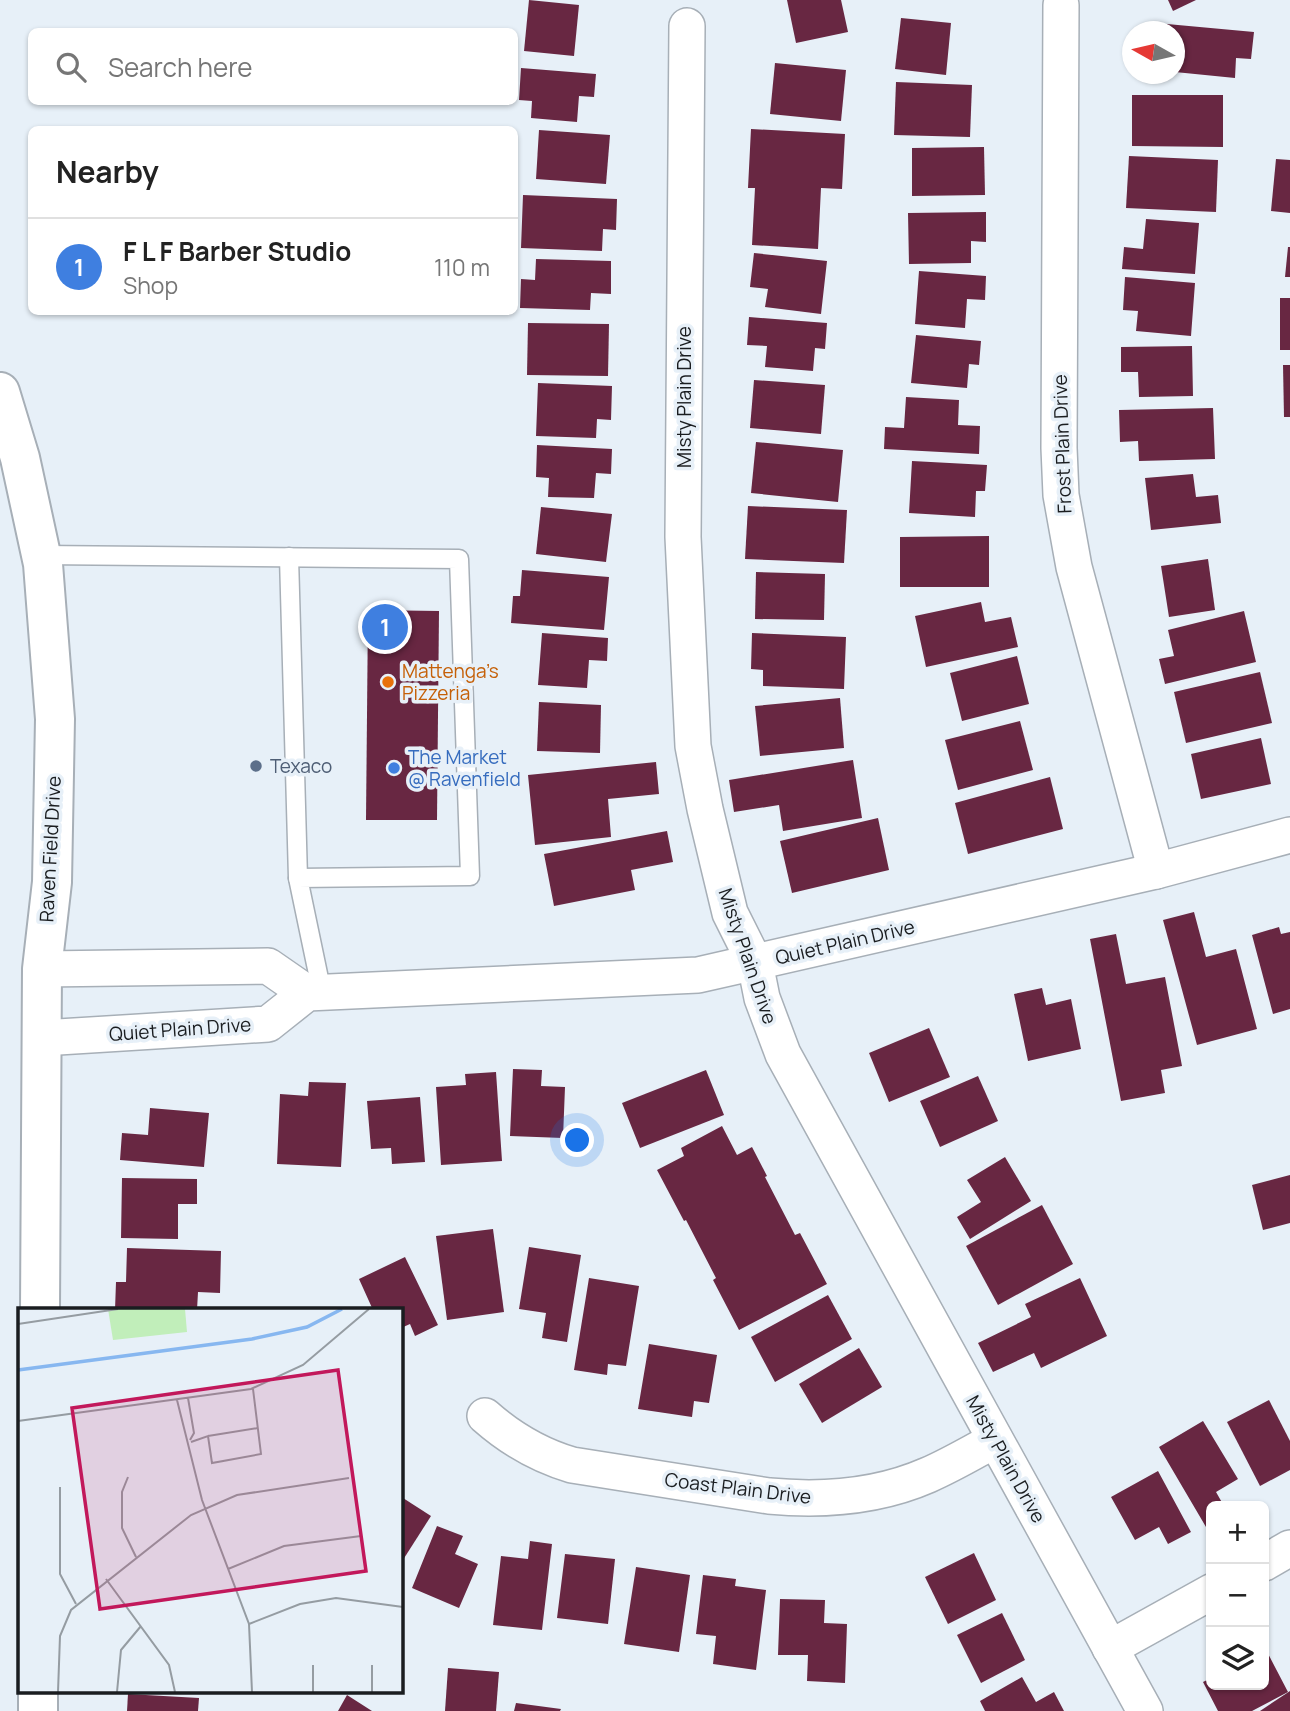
<!DOCTYPE html>
<html lang="en">
<head>
<meta charset="utf-8">
<style>
	body { margin:0; font-family:Manrope,sans-serif; background:#f6f6f6; color:#222 }
	.controls { position:absolute; right:21px; bottom:21px; display:grid; overflow:hidden; border-radius:10px; box-shadow:0 2px 5px #0004 }
	.controls button { width:63px; height:63px; display:grid; place-items:center; padding:0; border:0; border-bottom:2px solid #e0e0e0; background:#fff; color:#222; font:35px sans-serif }
	.compass { position:absolute; left:1122px; top:21px; width:63px; height:63px; border-radius:50%; background:#fff; box-shadow:0 2px 5px #0004; rotate:278deg }
	.you { position:absolute; left:578px; top:1141px; width:24px; height:24px; margin:-18px; border:5px solid #fff; border-radius:50%; background:#1a73e8; box-shadow:0 0 0 10px #1a73e833 }
	.badge { display:grid; place-items:center; width:46px; height:46px; border-radius:50%; background:#111827; color:#fff; font-size:23px; font-weight:700 }
	.pin { position:absolute; translate:-50% -50%; border:4px solid #fff; box-shadow:0 2px 7px #0006 }
	.list { margin:0; padding:0; list-style:none }
	h2 { display:flex; justify-content:space-between; align-items:center; height:91px; margin:0; padding:0 28px; font-size:30px }
	h2 small { font-size:23px; font-weight:400; color:#767676 }
	.list li { display:grid; grid-template-columns:46px 1fr auto; gap:21px; align-items:center; box-sizing:border-box; height:98px; padding:0 28px; border-top:2px solid #e0e0e0 }
	.list b { display:block; font-size:26px; white-space:nowrap }
	.list p { margin:0; font-size:23px; white-space:nowrap; color:#767676 }
	.list em { font-size:23px; font-style:normal; color:#767676 }
	.icon { flex:none; width:38px; height:38px; fill:none; stroke:currentColor; stroke-width:2; stroke-linecap:round; stroke-linejoin:round }
	.map { position:relative; flex:none; width:1290px; height:1711px; overflow:hidden }
	.search { position:absolute; background:#fff; box-shadow:0 2px 5px #0004; left:28px; top:28px; width:490px; height:77px; display:flex; align-items:center; gap:18px; box-sizing:border-box; padding:0 24px; border-radius:10px; color:#767676; font-size:26px }
	.panel { position:absolute; background:#fff; box-shadow:0 2px 5px #0004; left:28px; top:126px; width:490px; height:189px; border-radius:10px }
	.map>svg:first-child { display:block }
	.building { fill:#682742 }
	.lines { fill:none; stroke-linecap:round; stroke-linejoin:round }
	.service-casing { stroke:#a7afb7; stroke-width:21 }
	.minor-casing { stroke:#a7afb7; stroke-width:38 }
	.tertiary-casing { stroke:#a7afb7; stroke-width:42 }
	.service { stroke:#fff; stroke-width:18 }
	.minor { stroke:#fff; stroke-width:35 }
	.tertiary { stroke:#fff; stroke-width:38 }
	.food-dot { fill:#e8710a; stroke:#e7f0f8; stroke-width:2.5 }
	.service-dot { fill:#5c6f8a; stroke:#e7f0f8; stroke-width:2.5 }
	.shop-dot { fill:#3f7fe0; stroke:#e7f0f8; stroke-width:2.5 }
	.labels { text-anchor:middle; stroke-width:7; stroke-linejoin:round; paint-order:stroke }
	.street-label { font-size:19px; fill:#1a1d20; stroke:#e7f0f8 }
	.food-label { font-size:19px; fill:#c56008; stroke:#e7f0f8; text-anchor:start }
	.shop-label { font-size:19px; fill:#366cbe; stroke:#e7f0f8; text-anchor:start }
	.service-label { font-size:19px; fill:#4e5e75; stroke:#e7f0f8; text-anchor:start }
	.inset-river { fill:none; stroke:#87b7f0; stroke-width:3.5 }
	.inset-road { fill:none; stroke:#959ca2; stroke-width:2 }
	.view { fill:#c2185b; fill-opacity:0.15; stroke:#c2185b; stroke-width:3.5 }
	.inset-edge { fill:none; stroke:#1a1d20; stroke-width:3.5 }
</style>
</head>
<body>
<div class="map">
<svg width="1290" height="1711" viewBox="0 0 1290 1711">
	<rect width="100%" height="100%" fill="#e7f0f8"/>
	<g class="building">
		<path d="M529,0L579,5L574,56L524,51Z"/>
		<path d="M787,0H841L848,32L796,43Z"/>
		<path d="M1168,0H1196L1173,11Z"/>
		<path d="M901,18L951,23L946,75L895,69Z"/>
		<path d="M1167,24L1254,32L1251,59L1236,58L1235,78L1175,72V32H1166Z"/>
		<path d="M775,63L846,70L841,121L770,114Z"/>
		<path d="M521,68L596,74L594,97L579,96L577,122L531,118L532,101L519,100Z"/>
		<path d="M896,82L972,85L970,137L894,135Z"/>
		<path d="M1132,95H1223V147L1132,146Z"/>
		<path d="M751,129L845,134L842,189L821,188L818,249L752,245L755,188H748Z"/>
		<path d="M539,130L610,135L606,184L536,179Z"/>
		<path d="M984,147L985,195L912,196V148Z"/>
		<path d="M1129,156L1218,160L1216,212L1126,208Z"/>
		<path d="M1276,159L1290,160V213L1271,211Z"/>
		<path d="M523,195L617,199L616,230L603,229L602,251L521,248Z"/>
		<path d="M986,212V242L971,241V263L909,264L908,213Z"/>
		<path d="M1146,219L1199,223L1195,274L1122,269L1124,247L1143,249Z"/>
		<path d="M1288,247H1290V277H1285Z"/>
		<path d="M754,253L827,261L821,314L765,307L768,289L750,287Z"/>
		<path d="M536,259L611,261V294L591,293L590,310L520,308L521,279L535,280Z"/>
		<path d="M919,271L986,276L985,300L967,299L965,328L915,324Z"/>
		<path d="M1125,277L1195,283L1191,336L1136,331L1138,311L1123,310Z"/>
		<rect x="1280" y="298" width="10" height="52"/>
		<path d="M749,317L827,323L825,349L815,348L813,371L765,367L767,346L747,345Z"/>
		<path d="M528,323L609,324L608,376L527,375Z"/>
		<path d="M916,335L981,341L979,365L969,364L967,388L911,383Z"/>
		<path d="M1192,346L1193,396L1139,397L1138,372H1121V347Z"/>
		<path d="M1283,365H1290V417H1284Z"/>
		<path d="M754,380L825,385L821,434L750,428Z"/>
		<path d="M538,383L612,386L611,420L597,419L596,438L536,436Z"/>
		<path d="M906,397L959,400L958,425L980,426L979,454L884,449L885,427L904,428Z"/>
		<path d="M1213,408L1215,459L1139,461L1138,441L1120,442L1119,410Z"/>
		<path d="M756,442L843,450L838,502L751,493Z"/>
		<path d="M537,445L612,449L611,474L596,473L594,498L548,497L549,478L536,477Z"/>
		<path d="M912,461L987,465L985,491H976L975,517L909,513Z"/>
		<path d="M1193,474L1196,497L1218,495L1221,523L1151,530L1145,478Z"/>
		<path d="M748,506L847,510L844,563L745,559Z"/>
		<path d="M541,507L612,514L606,562L536,554Z"/>
		<path d="M989,536V587H900V537Z"/>
		<path d="M1208,559L1215,610L1169,617L1161,566Z"/>
		<path d="M522,570L609,577L604,630L511,623L513,596H520Z"/>
		<path d="M756,572L825,574L824,620L755,619Z"/>
		<path d="M981,602L985,622L1011,617L1018,647L926,667L915,616Z"/>
		<path d="M368,610L439,611L437,820H366Z"/>
		<path d="M1244,611L1256,662L1165,684L1159,659L1174,656L1168,630Z"/>
		<path d="M542,633L608,638L607,661L589,660L587,688L538,685Z"/>
		<path d="M752,633L846,637L844,689L763,686V670L751,669Z"/>
		<path d="M1017,656L1029,704L962,721L950,673Z"/>
		<path d="M1260,672L1272,723L1186,743L1174,692Z"/>
		<path d="M840,698L844,748L760,756L755,706Z"/>
		<path d="M539,702L601,705L600,753L537,751Z"/>
		<path d="M1020,721L1033,770L958,790L945,740Z"/>
		<path d="M1261,738L1271,784L1201,799L1191,754Z"/>
		<path d="M853,760L862,818L783,831L779,805L734,812L729,780Z"/>
		<path d="M656,762L659,794L608,799L611,837L535,845L528,775Z"/>
		<path d="M1050,777L1063,829L968,854L955,803Z"/>
		<path d="M878,818L889,870L792,893L780,841Z"/>
		<path d="M667,831L673,862L631,870L635,890L554,906L544,854Z"/>
		<path d="M1194,912L1206,957L1236,949L1257,1029L1197,1045L1163,920Z"/>
		<path d="M1279,927L1281,934L1290,932V1009L1273,1014L1252,935Z"/>
		<path d="M1116,934L1126,984L1165,977L1182,1066L1161,1070L1165,1093L1121,1101L1090,939Z"/>
		<path d="M1042,988L1046,1005L1071,999L1081,1049L1028,1061L1014,994Z"/>
		<path d="M929,1028L950,1077L889,1102L869,1053Z"/>
		<path d="M513,1069L542,1070L541,1086L565,1087L563,1138L510,1136Z"/>
		<path d="M706,1070L724,1115L640,1148L622,1103Z"/>
		<path d="M496,1072L502,1161L441,1165L436,1087L466,1085L465,1074Z"/>
		<path d="M978,1076L998,1121L940,1147L920,1101Z"/>
		<path d="M309,1082L346,1083L341,1167L277,1164L280,1094L308,1096Z"/>
		<path d="M420,1097L425,1162L392,1164L391,1148L371,1149L367,1101Z"/>
		<path d="M150,1108L209,1113L204,1167L120,1160L122,1133L148,1135Z"/>
		<path d="M722,1126L737,1155L752,1147L767,1176L765,1177L795,1235L800,1233L827,1284L739,1330L713,1280L716,1278L686,1220L684,1221L657,1170L684,1156L681,1148Z"/>
		<path d="M1005,1157L1031,1201L970,1239L957,1217L981,1202L967,1180Z"/>
		<path d="M1290,1175V1223L1263,1230L1252,1185Z"/>
		<path d="M122,1178L197,1179V1204H178V1239L121,1238Z"/>
		<path d="M1042,1205L1073,1264L998,1305L966,1246Z"/>
		<path d="M493,1229L504,1312L447,1320L436,1236Z"/>
		<path d="M529,1247L581,1255L567,1342L542,1338L546,1313L519,1309Z"/>
		<path d="M127,1248L221,1251L220,1293L198,1292L197,1310H115L116,1282H126Z"/>
		<path d="M405,1257L438,1325L415,1336L410,1324L401,1328V1310H373L359,1279Z"/>
		<path d="M589,1278L639,1286L626,1366L608,1364L607,1375L574,1370Z"/>
		<path d="M1080,1278L1107,1336L1041,1368L1034,1353L993,1372L978,1343L1031,1317L1025,1304Z"/>
		<path d="M828,1295L852,1339L775,1382L751,1337Z"/>
		<path d="M649,1344L717,1355L709,1403L694,1401L692,1417L638,1409Z"/>
		<path d="M859,1348L882,1387L822,1423L799,1384Z"/>
		<path d="M1269,1400L1290,1441V1470L1260,1486L1227,1422Z"/>
		<path d="M1203,1421L1238,1479L1216,1492L1224,1506H1211V1524L1206,1527L1159,1447Z"/>
		<path d="M1158,1471L1191,1532L1168,1544L1159,1527L1135,1540L1111,1497Z"/>
		<path d="M403,1498L431,1516L401,1563V1502Z"/>
		<path d="M437,1526L463,1536L455,1554L478,1564L459,1608L412,1588Z"/>
		<path d="M530,1541L552,1544L542,1630L493,1625L501,1556L528,1559Z"/>
		<path d="M974,1553L996,1600L948,1624L925,1577Z"/>
		<path d="M565,1554L615,1559L608,1624L557,1618Z"/>
		<path d="M636,1567L690,1575L679,1652L624,1644Z"/>
		<path d="M703,1575L736,1579L735,1586L766,1590L756,1670L713,1664L716,1636L696,1634Z"/>
		<path d="M780,1599L825,1600L824,1623L847,1624L845,1683L807,1681L808,1655H778Z"/>
		<path d="M1002,1613L1025,1660L981,1683L957,1635Z"/>
		<path d="M1264,1646L1288,1692L1252,1711H1218L1203,1682L1211,1678V1685H1264Z"/>
		<path d="M448,1668L499,1672L496,1711H445Z"/>
		<path d="M1022,1677L1036,1702L1054,1692L1064,1711H985L980,1701Z"/>
		<path d="M1290,1691V1711H1260Z"/>
		<path d="M128,1694L199,1698L198,1711H127Z"/>
		<path d="M347,1695L372,1711H338Z"/>
		<path d="M516,1703L561,1709L560,1711H514Z"/>
	</g>
	<g class="lines">
		<defs>
			<g id="service">
				<path d="M41,555L459,559L470,876L298,878L322,993"/>
				<path d="M289,557L298,878"/>
			</g>
			<g id="minor">
				<path d="M1061,5L1059,448L1061,495L1074,567L1156,871"/>
				<path d="M687,26L683,537L693,746L705,809L730,913L755,963L762,998L783,1054L1145,1711"/>
				<path d="M42,969L268,966L307,993"/>
				<path d="M42,1038L268,1024L307,993L698,975L1156,871L1290,835"/>
				<path d="M485,1416C511,1439 538,1455 572,1465L769,1496C823,1501 878,1497 928,1475C951,1465 973,1452 995,1440"/>
				<path d="M1264,1563L1290,1548"/>
				<path d="M1110,1648L1211,1592"/>
			</g>
			<g id="tertiary">
				<path d="M0,392L20,458L43,564L55,719L52,882L42,969L40,1310"/>
				<path d="M38,1711V1692"/>
			</g>
		</defs>
		<use href="#service" class="service-casing"/>
		<use href="#minor" class="minor-casing"/>
		<use href="#tertiary" class="tertiary-casing"/>
		<use href="#service" class="service"/>
		<use href="#minor" class="minor"/>
		<use href="#tertiary" class="tertiary"/>
	</g>
	<circle class="food-dot" cx="388" cy="682" r="7"/>
	<circle class="service-dot" cx="256" cy="766" r="7"/>
	<circle class="shop-dot" cx="394" cy="768" r="7"/>
	<g class="labels">
		<g class="street-label">
			<text transform="translate(684 397) rotate(-90)" y="7">Misty Plain Drive</text>
			<text transform="translate(1062 444) rotate(-92)" y="7">Frost Plain Drive</text>
			<text transform="translate(50 849) rotate(-87)" y="7">Raven Field Drive</text>
			<text transform="translate(845 942) rotate(-13)" y="7">Quiet Plain Drive</text>
			<text transform="translate(748 956) rotate(71)" y="7">Misty Plain Drive</text>
			<text transform="translate(180 1029) rotate(-4)" y="7">Quiet Plain Drive</text>
			<text transform="translate(1006 1459) rotate(61)" y="7">Misty Plain Drive</text>
			<text transform="translate(738 1488) rotate(7)" y="7">Coast Plain Drive</text>
		</g>
		<g class="food-label">
			<text x="402" y="678">Mattenga’s<tspan x="402" dy="22">Pizzeria</tspan></text>
		</g>
		<g class="shop-label">
			<text x="408" y="764">The Market<tspan x="408" dy="22">@ Ravenfield</tspan></text>
		</g>
		<g class="service-label">
			<text x="270" y="773">Texaco</text>
		</g>
	</g>
	<g transform="translate(18 1308)">
		<rect width="385" height="385" fill="#e7f0f8"/>
		<path d="M90,1H167L169,24L95,32Z" fill="#c1eeba"/>
		<path class="inset-river" d="M0,62L234,31L289,19L324,1"/>
		<path class="inset-road" d="M0,16L100,1M170,90L176,125L172,132M159,92L184,192L231,316L234,384M0,113L233,81L285,57L351,1M190,128L240,120M173,134L190,128L194,155L243,146L235,81M110,169L104,184V220L118,249M42,179V266L58,296M210,261L266,238L343,228M88,271L151,357L157,384M231,316L282,296L318,290L385,299M295,357V384M40,384L42,328L53,302L173,207L219,187L331,170M99,384L103,342L123,318M354,384V357"/>
		<path class="view" d="M320,62L348,263L82,301L54,100Z"/>
		<rect width="385" height="385" class="inset-edge"/>
	</g>
</svg>
<div class="controls">
<button>+</button>
<button>−</button>
<button><svg class="icon" aria-label="layers" viewBox="0 0 24 24"><path d="M12 4l9 5-9 5-9-5zM3 14l9 5 9-5"/></svg></button>
</div>
<svg class="compass" viewBox="-18 -18 36 36"><path d="M0-13l5 13h-10z" fill="#e53935"/><path d="M0 13l5-13h-10z" fill="#767676"/></svg>
<div class="you"></div>
<div class="pin badge" style="left:385px;top:627px;background:#3f7fe0">1</div>
<div class="search"><svg class="icon" aria-label="search" viewBox="0 0 24 24"><circle cx="10" cy="10" r="6"/><path d="M15 15l6 6"/></svg>Search here</div>
<section class="panel">
<h2>Nearby<small></small></h2>
<ul class="list">
<li><span class="badge" style="background:#3f7fe0">1</span><div><b>F L F Barber Studio</b><p>Shop</p></div><em>110 m</em></li>
</ul>
</section>
</div>
</body>
</html>
